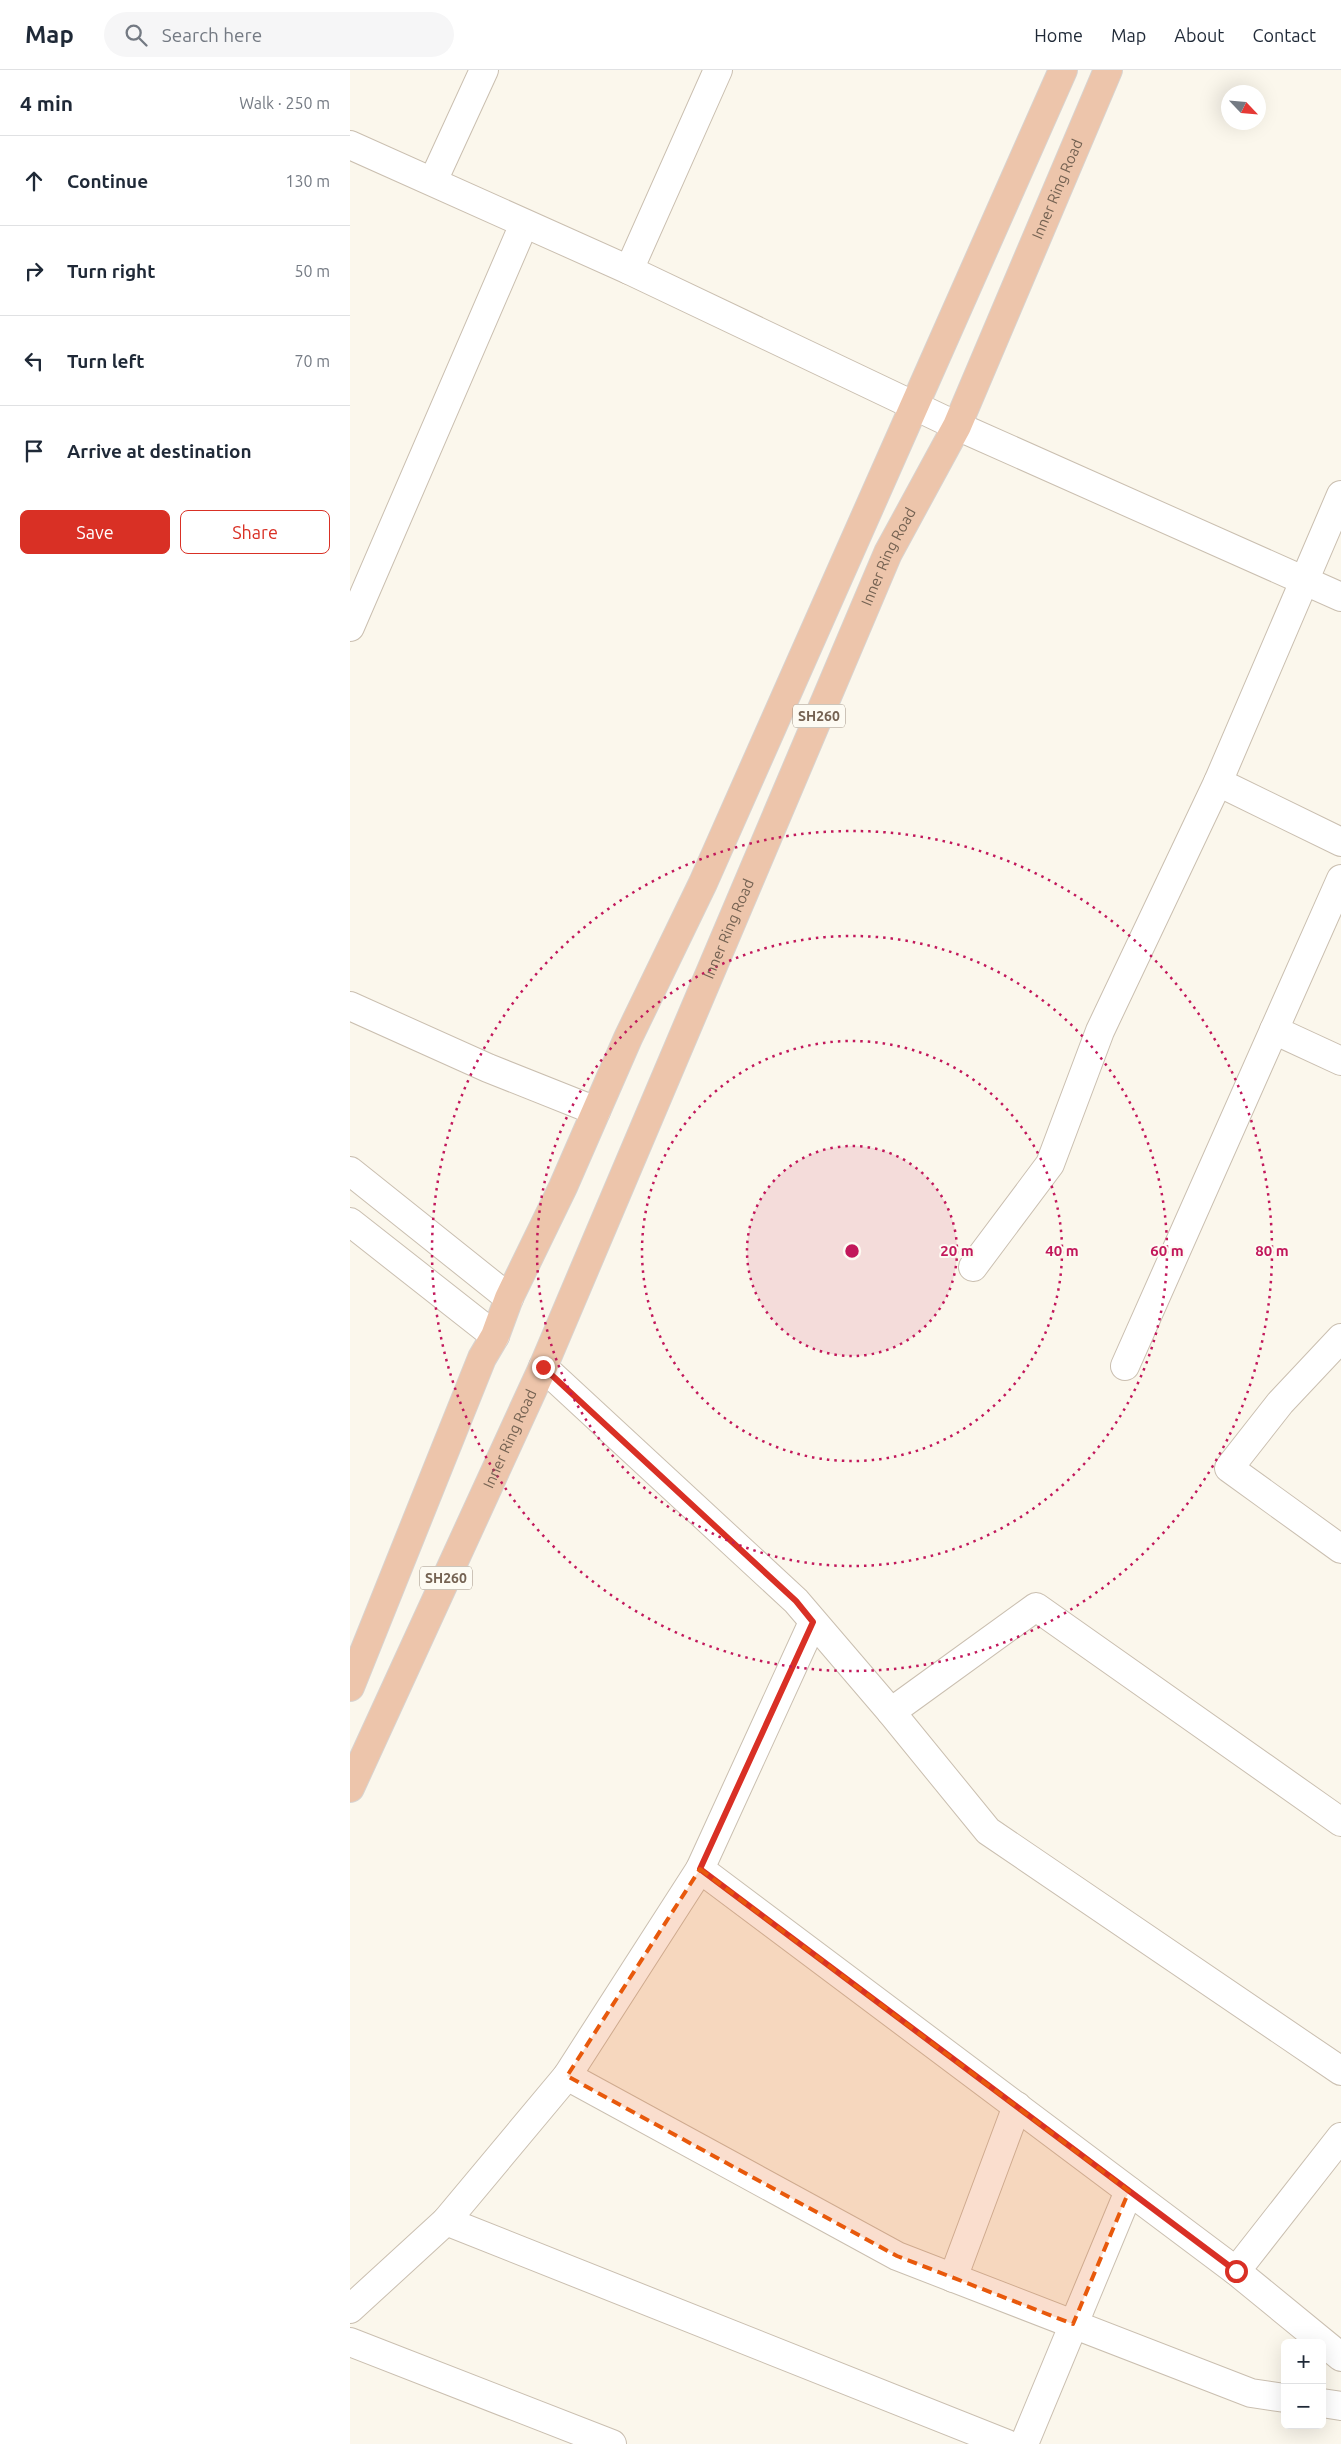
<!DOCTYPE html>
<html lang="en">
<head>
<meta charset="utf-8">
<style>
	body { margin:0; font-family:Ubuntu,sans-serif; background:#f6f6f7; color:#1f2937 }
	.controls { position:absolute; right:15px; bottom:15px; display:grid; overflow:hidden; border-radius:8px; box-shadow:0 5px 20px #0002 }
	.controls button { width:45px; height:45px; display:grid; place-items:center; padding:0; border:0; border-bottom:1px solid #e0e1e3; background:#fff; color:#1f2937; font:25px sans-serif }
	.compass { position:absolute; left:871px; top:15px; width:45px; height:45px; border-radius:50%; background:#fff; box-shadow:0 5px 20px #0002; rotate:116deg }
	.stop { position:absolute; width:15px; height:15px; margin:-11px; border:4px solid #d93025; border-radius:50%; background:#fff }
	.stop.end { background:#d93025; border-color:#fff; box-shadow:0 1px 5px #0008 }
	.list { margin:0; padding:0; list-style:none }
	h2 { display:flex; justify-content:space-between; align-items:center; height:65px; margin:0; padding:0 20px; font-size:21px }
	h2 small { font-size:16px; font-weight:400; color:#747a83 }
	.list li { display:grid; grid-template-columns:32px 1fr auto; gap:15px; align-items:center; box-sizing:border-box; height:90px; padding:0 20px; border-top:1px solid #e0e1e3 }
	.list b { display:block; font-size:19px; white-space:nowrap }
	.list em { font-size:16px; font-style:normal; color:#747a83 }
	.actions { display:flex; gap:10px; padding:15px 20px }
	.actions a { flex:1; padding:11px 0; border:1px solid #d93025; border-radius:8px; text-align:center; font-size:18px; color:#d93025 }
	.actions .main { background:#d93025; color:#fff }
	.icon { flex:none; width:28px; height:28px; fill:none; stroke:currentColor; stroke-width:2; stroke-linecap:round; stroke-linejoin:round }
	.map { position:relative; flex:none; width:991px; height:2374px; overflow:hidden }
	header { display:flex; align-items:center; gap:30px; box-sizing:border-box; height:70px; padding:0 25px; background:#fff; border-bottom:1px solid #e0e1e3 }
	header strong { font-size:24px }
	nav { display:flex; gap:28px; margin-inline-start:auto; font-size:18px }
	.search { width:350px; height:45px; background:#f6f6f7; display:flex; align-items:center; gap:12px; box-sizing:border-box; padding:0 18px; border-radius:28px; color:#747a83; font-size:19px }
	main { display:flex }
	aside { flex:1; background:#fff }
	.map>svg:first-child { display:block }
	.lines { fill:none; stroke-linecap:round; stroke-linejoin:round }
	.street-casing { stroke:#cabfb0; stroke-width:30 }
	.highway-casing { stroke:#d8d3cf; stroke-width:30 }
	.street { stroke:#fff; stroke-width:28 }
	.highway { stroke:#edc5ab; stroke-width:28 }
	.route { stroke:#d93025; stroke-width:6 }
	.marked { fill:#e8590c; fill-opacity:0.2; stroke:#e8590c; stroke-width:4; stroke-dasharray:10 6; stroke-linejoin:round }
	.ring { fill:none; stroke:#c2185b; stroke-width:2.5; stroke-dasharray:2.5 5 }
	.labels { text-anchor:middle; stroke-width:4; stroke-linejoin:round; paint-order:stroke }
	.shield { fill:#fdfbf3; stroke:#9d9082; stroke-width:1 }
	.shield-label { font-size:14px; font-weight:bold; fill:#746252 }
	.street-label { font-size:15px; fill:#746252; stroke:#fdfbf3 }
	.centre { fill:#c2185b; stroke:#fdfbf3; stroke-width:2.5 }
	.ring-label { font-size:15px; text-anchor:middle; font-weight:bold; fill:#c2185b; stroke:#fdfbf3; stroke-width:4; stroke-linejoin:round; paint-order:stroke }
</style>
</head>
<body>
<header>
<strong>Map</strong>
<div class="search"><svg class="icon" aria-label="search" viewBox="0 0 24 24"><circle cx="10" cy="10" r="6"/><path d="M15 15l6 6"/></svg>Search here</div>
<nav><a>Home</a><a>Map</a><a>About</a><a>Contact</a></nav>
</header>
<main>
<aside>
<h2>4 min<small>Walk · 250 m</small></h2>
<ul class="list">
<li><svg class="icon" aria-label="ahead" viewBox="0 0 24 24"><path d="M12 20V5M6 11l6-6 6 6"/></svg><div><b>Continue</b></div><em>130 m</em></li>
<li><svg class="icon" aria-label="right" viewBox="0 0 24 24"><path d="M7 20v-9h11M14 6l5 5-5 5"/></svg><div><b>Turn right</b></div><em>50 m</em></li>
<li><svg class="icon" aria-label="left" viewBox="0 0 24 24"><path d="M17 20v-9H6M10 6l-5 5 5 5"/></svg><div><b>Turn left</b></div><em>70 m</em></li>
<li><svg class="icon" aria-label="arrive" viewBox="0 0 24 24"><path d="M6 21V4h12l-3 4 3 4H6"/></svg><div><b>Arrive at destination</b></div></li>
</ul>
<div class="actions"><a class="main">Save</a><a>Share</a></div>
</aside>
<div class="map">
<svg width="991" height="2374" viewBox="0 0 991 2374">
	<rect width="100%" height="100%" fill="#fbf7ec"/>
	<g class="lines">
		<defs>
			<g id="street">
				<path d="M0,75L279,200L368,0"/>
				<path d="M83,111L134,0"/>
				<path d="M279,200L607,356L991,527"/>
				<path d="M0,557L174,154"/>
				<path d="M868,712L991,772"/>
				<path d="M0,936L138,998L246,1041"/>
				<path d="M924,960L991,991"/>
				<path d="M0,1101L159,1228"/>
				<path d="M0,1152L145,1266"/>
				<path d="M623,1197L700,1094L750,961L868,712L991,425"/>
				<path d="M991,1268L930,1333L879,1398L991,1479"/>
				<path d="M775,1296L991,809"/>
				<path d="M193,1297L446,1531L541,1642"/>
				<path d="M463,1552L350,1799L886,2201"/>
				<path d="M991,1752L686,1537L541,1642L638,1761L991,2001"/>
				<path d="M217,2006L547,2186L901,2323L935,2328"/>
				<path d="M991,2067L886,2201L991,2287"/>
				<path d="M96,2151L657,2374"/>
				<path d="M603,2208L667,2036"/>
				<path d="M0,2239L96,2151L217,2006L350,1799"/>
				<path d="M0,2272L262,2374"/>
				<path d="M972,2333L991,2336"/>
				<path d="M674,2374L779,2121"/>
			</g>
			<g id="highway">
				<path d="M0,1617L132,1288L145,1266L159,1228L213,1117L278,968L353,813L713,0"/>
				<path id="s1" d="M0,1718L193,1297L538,483L607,356L758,0"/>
			</g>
		</defs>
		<use href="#street" class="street-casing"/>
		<use href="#highway" class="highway-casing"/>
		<use href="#street" class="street"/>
		<use href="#highway" class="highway"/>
	</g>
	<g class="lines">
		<path class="route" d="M193,1297L446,1531L463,1552L350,1799L886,2201"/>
	</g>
	<path class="marked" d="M350,1799L779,2121L723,2254L547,2186L217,2006Z"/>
	<circle cx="502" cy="1181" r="105" fill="#c2185b" fill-opacity=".12"/>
	<g class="ring">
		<circle cx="502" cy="1181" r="105"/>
		<circle cx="502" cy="1181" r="210"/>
		<circle cx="502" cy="1181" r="315"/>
		<circle cx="502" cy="1181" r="420"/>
	</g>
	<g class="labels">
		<g class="shield">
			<rect x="443" y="634.5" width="52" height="23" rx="4"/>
			<rect x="70" y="1496.5" width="52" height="23" rx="4"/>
		</g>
		<g class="shield-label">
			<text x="469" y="651">SH260</text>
			<text x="96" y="1513">SH260</text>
		</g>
		<g class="street-label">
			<text dy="5" stroke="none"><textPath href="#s1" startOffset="1749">Inner Ring Road</textPath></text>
			<text dy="5" stroke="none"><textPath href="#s1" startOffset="1344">Inner Ring Road</textPath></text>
			<text dy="5" stroke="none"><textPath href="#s1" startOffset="939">Inner Ring Road</textPath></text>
			<text dy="5" stroke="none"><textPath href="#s1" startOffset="384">Inner Ring Road</textPath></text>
		</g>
	</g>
	<circle cx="502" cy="1181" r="8" class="centre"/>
	<g class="ring-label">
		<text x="607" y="1186">20 m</text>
		<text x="712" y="1186">40 m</text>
		<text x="817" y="1186">60 m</text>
		<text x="922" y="1186">80 m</text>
	</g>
</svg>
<div class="controls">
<button>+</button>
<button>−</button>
</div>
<svg class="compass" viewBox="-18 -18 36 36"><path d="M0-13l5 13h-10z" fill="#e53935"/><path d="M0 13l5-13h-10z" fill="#747a83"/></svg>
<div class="stop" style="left:886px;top:2201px"></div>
<div class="stop end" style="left:193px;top:1297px"></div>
</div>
</main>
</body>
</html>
